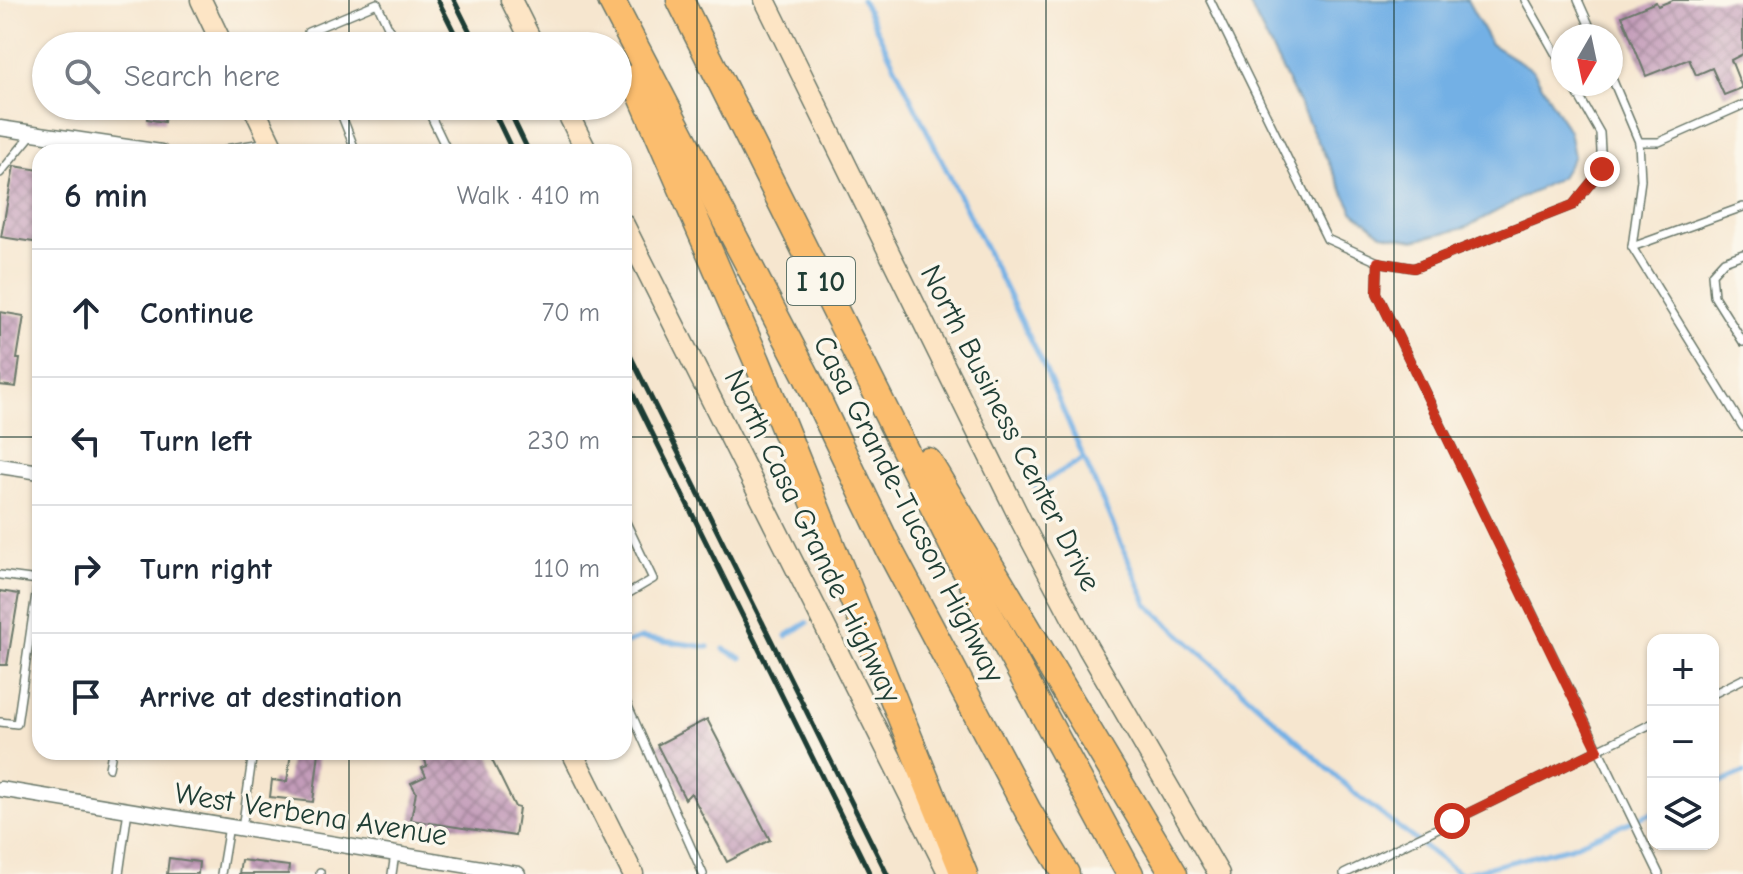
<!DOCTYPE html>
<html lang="en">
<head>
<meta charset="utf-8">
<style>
	body { margin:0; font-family:"Comic Neue",sans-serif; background:#f2f2f3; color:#1f2937 }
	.controls { position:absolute; right:24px; bottom:24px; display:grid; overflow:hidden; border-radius:16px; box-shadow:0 2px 6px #0004 }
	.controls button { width:72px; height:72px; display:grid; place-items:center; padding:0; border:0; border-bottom:2px solid #e0e1e3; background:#fff; color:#1f2937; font:40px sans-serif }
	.compass { position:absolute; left:1551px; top:24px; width:72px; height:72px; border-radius:50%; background:#fff; box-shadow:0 2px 6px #0004; rotate:189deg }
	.stop { position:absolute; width:24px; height:24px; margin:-18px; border:6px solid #c8321e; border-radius:50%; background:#fff }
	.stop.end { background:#c8321e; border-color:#fff; box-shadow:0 2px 8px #0008 }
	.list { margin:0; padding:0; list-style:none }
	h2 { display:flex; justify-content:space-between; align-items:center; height:104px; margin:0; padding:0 32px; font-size:34px }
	h2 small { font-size:26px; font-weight:400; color:#747a83 }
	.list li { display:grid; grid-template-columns:52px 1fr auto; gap:24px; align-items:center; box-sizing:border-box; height:128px; padding:0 32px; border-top:2px solid #e0e1e3 }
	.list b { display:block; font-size:30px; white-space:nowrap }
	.list em { font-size:26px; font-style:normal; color:#747a83 }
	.icon { flex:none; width:44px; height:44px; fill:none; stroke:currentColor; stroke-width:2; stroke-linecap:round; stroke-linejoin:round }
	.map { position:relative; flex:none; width:1743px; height:874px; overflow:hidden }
	.search { position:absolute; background:#fff; box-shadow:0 2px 6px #0004; left:32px; top:32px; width:600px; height:88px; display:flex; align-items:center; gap:20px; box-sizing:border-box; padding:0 28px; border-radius:44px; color:#747a83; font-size:30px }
	.panel { position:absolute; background:#fff; box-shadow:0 2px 6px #0004; left:32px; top:144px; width:600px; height:616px; border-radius:24px }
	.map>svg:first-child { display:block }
	.water { fill:#73b0e5; stroke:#49768c; stroke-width:2 }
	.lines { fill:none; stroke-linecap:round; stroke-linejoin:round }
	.stream { stroke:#73b0e5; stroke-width:5 }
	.building { fill:url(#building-cross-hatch) }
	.lane-casing { stroke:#6a786a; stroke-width:10 }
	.street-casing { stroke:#6a786a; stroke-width:17 }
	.secondary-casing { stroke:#6a786a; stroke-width:23 }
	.highway-casing { stroke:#6a786a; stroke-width:29 }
	.lane { stroke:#fff; stroke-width:7 }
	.street { stroke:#fff; stroke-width:14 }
	.secondary { stroke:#fde5c5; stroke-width:20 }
	.highway { stroke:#fbbd6e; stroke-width:26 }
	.rail { stroke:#1f3d34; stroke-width:5 }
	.route { stroke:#c8321e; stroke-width:10 }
	.grid { fill:none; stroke:#1f3d34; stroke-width:2; stroke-opacity:0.55 }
	.labels { text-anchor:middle; stroke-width:7; stroke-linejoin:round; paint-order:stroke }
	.shield { fill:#fbf7ec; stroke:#61756b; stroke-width:2 }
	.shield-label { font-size:28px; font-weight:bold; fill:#1f3d34 }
	.street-label { font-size:30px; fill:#1f3d34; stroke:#fbf7ec }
</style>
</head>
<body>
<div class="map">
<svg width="1743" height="874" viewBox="0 0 1743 874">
	<defs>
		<pattern id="building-cross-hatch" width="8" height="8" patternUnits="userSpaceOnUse" patternTransform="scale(2)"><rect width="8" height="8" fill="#c39bb9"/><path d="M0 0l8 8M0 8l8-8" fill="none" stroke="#9e8097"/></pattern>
	</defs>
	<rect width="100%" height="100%" fill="#fbf7ec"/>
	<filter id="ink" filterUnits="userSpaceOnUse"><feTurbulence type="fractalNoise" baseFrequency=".0125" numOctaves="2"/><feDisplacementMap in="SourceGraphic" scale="16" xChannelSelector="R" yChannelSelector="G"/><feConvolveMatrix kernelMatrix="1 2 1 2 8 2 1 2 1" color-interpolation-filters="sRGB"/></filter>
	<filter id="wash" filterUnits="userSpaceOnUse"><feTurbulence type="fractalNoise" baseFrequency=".006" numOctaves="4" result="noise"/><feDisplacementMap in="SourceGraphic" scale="32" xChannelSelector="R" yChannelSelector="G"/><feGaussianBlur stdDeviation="1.8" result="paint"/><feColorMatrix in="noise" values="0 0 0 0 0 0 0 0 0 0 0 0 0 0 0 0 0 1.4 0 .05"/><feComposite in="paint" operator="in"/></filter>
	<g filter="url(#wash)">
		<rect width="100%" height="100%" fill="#f6e6cf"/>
		<path class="water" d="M1247,0H1467L1491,44L1533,70L1569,131L1574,156L1561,177L1465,228L1414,240L1382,234L1353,211Z"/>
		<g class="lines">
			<g class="stream">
				<path d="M862,0L1042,362L1148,605L1360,798L1460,874"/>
				<path d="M1035,487L1084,458"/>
				<path d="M786,636L807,623"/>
				<path d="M624,644L641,638L708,647"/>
				<path d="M724,649L741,658"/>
				<path d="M1713,786L1743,773"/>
				<path d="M1462,874L1570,847L1653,812"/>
			</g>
		</g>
		<g id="blocks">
			<g class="building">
				<path d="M1673,0H1743V54L1731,60L1742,88L1724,95L1712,68L1696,75L1689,59L1646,76L1622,16L1656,2L1658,6Z"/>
				<path d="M148,106H166L164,122L147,119Z"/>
				<path d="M14,166L40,170V192L34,229H40V243L1,237Z"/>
				<path d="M0,312L24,316L17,359H20L16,387L0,385Z"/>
				<path d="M0,591L19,594L7,665H0Z"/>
				<path d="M707,719L770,840L727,862L691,793L685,799L657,745Z"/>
				<path d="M291,752H319L313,802L270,797L272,780L287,782Z"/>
				<path d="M422,752H488L515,807L519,808L515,836L411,820L416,792L411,783L426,776L422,768L427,766Z"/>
				<path d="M169,858L199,862L198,874H167Z"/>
				<path d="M241,860L289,866L288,874H239Z"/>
			</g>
		</g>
	</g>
	<g filter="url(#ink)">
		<use href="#blocks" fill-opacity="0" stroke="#6a786a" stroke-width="2"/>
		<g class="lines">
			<defs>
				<g id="lane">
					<path d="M1210,0L1327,239L1378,262L1414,268L1573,205L1602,169L1600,133L1572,84"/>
					<path d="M1525,0L1563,67"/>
					<path d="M1578,0L1594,36"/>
					<path d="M314,46L308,32L377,3L397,46"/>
					<path d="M1611,76L1639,142L1641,180L1632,247L1743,427"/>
					<path d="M338,106L356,152"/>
					<path d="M426,106L448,152"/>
					<path d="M1639,142H1659L1743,105"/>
					<path d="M0,173L33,133"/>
					<path d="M1632,247L1743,207"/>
					<path d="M1743,254L1724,261L1712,274L1714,296L1743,342"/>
					<path d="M1378,262L1377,293L1659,874"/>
					<path d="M624,518L653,579L624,596"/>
					<path d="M0,575L38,580L17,724L0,722"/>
					<path d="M1713,694L1743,679"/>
					<path d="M624,697L703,874"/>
					<path d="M109,768L112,752"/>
					<path d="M242,829L253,752"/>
					<path d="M119,874L128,810"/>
					<path d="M221,874L229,826"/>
					<path d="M320,874V872"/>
					<path d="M392,874L395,854"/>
					<path d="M1344,874L1653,723"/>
				</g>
				<g id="street">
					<path d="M0,128L161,152"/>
					<path d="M229,152L272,145"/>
					<path d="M0,466L40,472"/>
					<path d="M0,789L518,874"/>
				</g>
				<g id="secondary">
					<path d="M201,0L223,46"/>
					<path d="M511,0L534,46"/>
					<path d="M765,0L1022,523L1088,648L1219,874"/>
					<path d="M253,106L275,152"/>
					<path d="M564,106L587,152"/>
					<path d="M624,225L949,874"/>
					<path d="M572,752L633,874"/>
				</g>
				<g id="highway">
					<path d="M611,0L806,375L889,549L1028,811L1066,874"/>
					<path d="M680,0L961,562L1130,874"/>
					<path d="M634,78L757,361L964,874"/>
					<path d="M928,461L1174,874"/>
				</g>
			</defs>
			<use href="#lane" class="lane-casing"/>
			<use href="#street" class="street-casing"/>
			<use href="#secondary" class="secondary-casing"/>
			<use href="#highway" class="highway-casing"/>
			<use href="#lane" class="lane"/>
			<use href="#street" class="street"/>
			<use href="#secondary" class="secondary"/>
			<use href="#highway" class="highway"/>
			<g class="rail">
				<path d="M438,0L461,46"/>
				<path d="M454,0L477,46"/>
				<path d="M491,106L513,152"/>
				<path d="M507,106L529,152"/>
				<path d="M624,343L887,874"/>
				<path d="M624,376L870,874"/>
			</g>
		</g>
	</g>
	<g class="lines" filter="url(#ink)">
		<path class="route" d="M1452,821L1598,750L1377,293L1378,262L1414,268L1573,205L1602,169"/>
	</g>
	<path class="grid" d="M349,0V46M697,0V874M1046,0V874M1394,0V874M349,106V152M0,437H40M624,437H1743M349,752V874"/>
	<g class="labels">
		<rect class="shield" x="787" y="257" width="68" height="48" rx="6"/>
		<g class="shield-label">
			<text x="821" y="291">I 10</text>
		</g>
		<g class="street-label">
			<text transform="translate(1011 428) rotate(63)" y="10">North Business Center Drive</text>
			<text transform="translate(909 509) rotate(63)" y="10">Casa Grande-Tucson Highway</text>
			<text transform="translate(813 536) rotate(64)" y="10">North Casa Grande Highway</text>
			<text transform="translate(311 814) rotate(9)" y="10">West Verbena Avenue</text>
		</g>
	</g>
</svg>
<div class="controls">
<button>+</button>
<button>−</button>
<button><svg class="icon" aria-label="layers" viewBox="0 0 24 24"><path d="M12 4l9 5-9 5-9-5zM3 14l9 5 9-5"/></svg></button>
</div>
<svg class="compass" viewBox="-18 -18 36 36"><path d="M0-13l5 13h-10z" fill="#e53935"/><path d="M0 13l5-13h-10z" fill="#747a83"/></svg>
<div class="stop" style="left:1452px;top:821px"></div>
<div class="stop end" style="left:1602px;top:169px"></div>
<div class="search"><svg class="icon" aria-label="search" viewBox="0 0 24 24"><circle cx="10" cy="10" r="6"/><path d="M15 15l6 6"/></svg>Search here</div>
<section class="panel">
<h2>6 min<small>Walk · 410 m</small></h2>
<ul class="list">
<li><svg class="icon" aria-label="ahead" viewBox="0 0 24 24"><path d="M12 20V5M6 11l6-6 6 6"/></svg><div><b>Continue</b></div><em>70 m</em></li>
<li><svg class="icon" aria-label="left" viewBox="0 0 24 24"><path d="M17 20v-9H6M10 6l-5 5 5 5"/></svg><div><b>Turn left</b></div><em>230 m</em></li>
<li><svg class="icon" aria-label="right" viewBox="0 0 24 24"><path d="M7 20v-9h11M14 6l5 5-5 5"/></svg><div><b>Turn right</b></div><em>110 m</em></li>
<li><svg class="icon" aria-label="arrive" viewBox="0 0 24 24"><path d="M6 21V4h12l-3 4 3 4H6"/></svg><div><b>Arrive at destination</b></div></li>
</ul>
</section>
</div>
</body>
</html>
